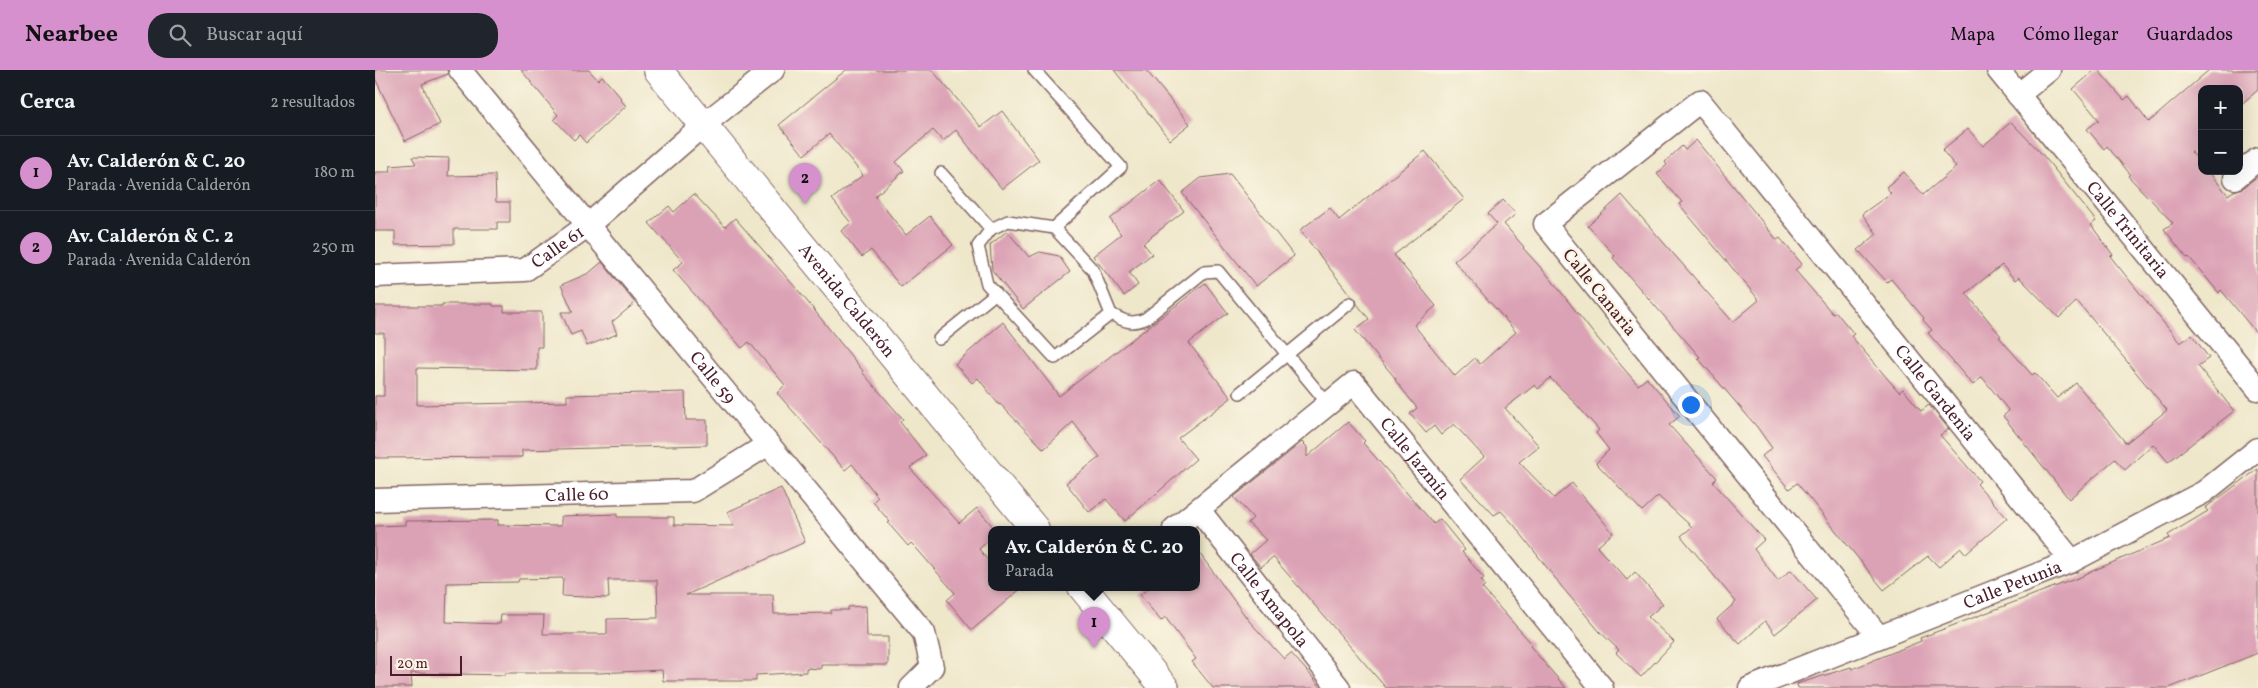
<!DOCTYPE html>
<html lang="es">
<head>
<meta charset="utf-8">
<style>
	body { margin:0; font-family:Vollkorn,serif; background:#20242c; color:#f1f3f6 }
	.controls { position:absolute; right:15px; top:15px; display:grid; overflow:hidden; border-radius:10px; box-shadow:0 5px 20px #0002 }
	.controls button { width:45px; height:45px; display:grid; place-items:center; padding:0; border:0; border-bottom:1px solid #363941; background:#171b24; color:#f1f3f6; font:25px sans-serif }
	.scale { position:absolute; left:15px; bottom:12px; width:72px; box-sizing:border-box; padding-left:5px; border:2px solid #4a1f2b; border-top:0; font-size:14px; line-height:18px; white-space:nowrap; color:#4a1f2b; -webkit-text-stroke:4px #fcf5e5; paint-order:stroke }
	.you { position:absolute; left:1315px; top:334px; width:18px; height:18px; margin:-12px; border:4px solid #fff; border-radius:50%; background:#1a73e8; box-shadow:0 0 0 8px #1a73e833 }
	.badge { display:grid; place-items:center; width:32px; height:32px; border-radius:50%; background:#d690ce; color:#111; font-size:16px; font-weight:700 }
	.pin { position:absolute; translate:-50% -41px; filter:drop-shadow(0 1px 2px #0008) }
	.pin::after { content:''; position:absolute; top:26px; width:18px; height:15px; background:inherit; clip-path:polygon(0 0,100% 0,50% 100%) }
	.popup { position:absolute; left:613px; top:456px; width:212px; height:65px; box-sizing:border-box; display:grid; place-content:center; border-radius:10px; background:#171b24; filter:drop-shadow(0 1px 4px #0005); font-size:16px; white-space:nowrap; color:#9ea1a6 }
	.popup b { font-size:19px; color:#f1f3f6 }
	.popup::after { content:''; position:absolute; left:50%; top:100%; margin-left:-10px; border:10px solid transparent; border-top-color:#171b24 }
	.list { margin:0; padding:0; list-style:none }
	h2 { display:flex; justify-content:space-between; align-items:center; height:65px; margin:0; padding:0 20px; font-size:21px }
	h2 small { font-size:16px; font-weight:400; color:#9ea1a6 }
	.list li { display:grid; grid-template-columns:32px 1fr auto; gap:15px; align-items:center; box-sizing:border-box; height:75px; padding:0 20px; border-top:1px solid #363941 }
	.list b { display:block; font-size:19px; white-space:nowrap }
	.list p { margin:0; font-size:16px; white-space:nowrap; color:#9ea1a6 }
	.list em { font-size:16px; font-style:normal; color:#9ea1a6 }
	.icon { flex:none; width:28px; height:28px; fill:none; stroke:currentColor; stroke-width:2; stroke-linecap:round; stroke-linejoin:round }
	.map { position:relative; flex:none; width:1883px; height:618px; overflow:hidden }
	header { display:flex; align-items:center; gap:30px; box-sizing:border-box; height:70px; padding:0 25px; background:#d690ce; color:#111 }
	header strong { font-size:24px }
	nav { display:flex; gap:28px; margin-inline-start:auto; font-size:18px }
	.search { width:350px; height:45px; background:#20242c; display:flex; align-items:center; gap:12px; box-sizing:border-box; padding:0 18px; border-radius:20px; color:#9ea1a6; font-size:19px }
	main { display:flex }
	aside { flex:1; background:#171b24 }
	.map>svg:first-child { display:block }
	.building { fill:#dba1b5; fill-rule:evenodd }
	.lines { fill:none; stroke-linecap:round; stroke-linejoin:round }
	.service-casing { stroke:#836563; stroke-width:14 }
	.minor-casing { stroke:#836563; stroke-width:25 }
	.tertiary-casing { stroke:#836563; stroke-width:30 }
	.service { stroke:#fff; stroke-width:11 }
	.minor { stroke:#fff; stroke-width:22 }
	.tertiary { stroke:#fff; stroke-width:28 }
	.labels { text-anchor:middle; stroke-width:5; stroke-linejoin:round; paint-order:stroke }
	.street-label { font-size:18px; fill:#4a1f2b; stroke:#fcf5e5 }
</style>
</head>
<body>
<header>
<strong>Nearbee</strong>
<div class="search"><svg class="icon" aria-label="search" viewBox="0 0 24 24"><circle cx="10" cy="10" r="6"/><path d="M15 15l6 6"/></svg>Buscar aquí</div>
<nav><a>Mapa</a><a>Cómo llegar</a><a>Guardados</a></nav>
</header>
<main>
<aside>
<h2>Cerca<small>2 resultados</small></h2>
<ul class="list">
<li><span class="badge">1</span><div><b>Av. Calderón &amp; C. 20</b><p>Parada · Avenida Calderón</p></div><em>180 m</em></li>
<li><span class="badge">2</span><div><b>Av. Calderón &amp; C. 2</b><p>Parada · Avenida Calderón</p></div><em>250 m</em></li>
</ul>
</aside>
<div class="map">
<svg width="1883" height="618" viewBox="0 0 1883 618">
	<rect width="100%" height="100%" fill="#fcf5e5"/>
	<filter id="ink" filterUnits="userSpaceOnUse"><feTurbulence type="fractalNoise" baseFrequency=".02" numOctaves="2"/><feDisplacementMap in="SourceGraphic" scale="10" xChannelSelector="R" yChannelSelector="G"/><feConvolveMatrix kernelMatrix="1 2 1 2 8 2 1 2 1" color-interpolation-filters="sRGB"/></filter>
	<filter id="wash" filterUnits="userSpaceOnUse"><feTurbulence type="fractalNoise" baseFrequency=".0096" numOctaves="4" result="noise"/><feDisplacementMap in="SourceGraphic" scale="20" xChannelSelector="R" yChannelSelector="G"/><feGaussianBlur stdDeviation="1.12" result="paint"/><feColorMatrix in="noise" values="0 0 0 0 0 0 0 0 0 0 0 0 0 0 0 0 0 1.4 0 .05"/><feComposite in="paint" operator="in"/></filter>
	<g filter="url(#wash)">
		<rect width="100%" height="100%" fill="#eee7ca"/>
		<g id="blocks">
			<g class="building">
				<path d="M0,0H72L73,4L47,14L65,54L30,71L0,8Z"/>
				<path d="M146,0H214L223,10L227,6L246,28L245,29L251,36L211,73L204,65L199,70L179,49L183,45Z"/>
				<path d="M471,0H557L606,57L627,41L664,90L627,119L581,60L568,71L558,60L539,76L521,92L529,101L500,126L531,165L555,146L578,175L526,217L496,180L487,187L466,161L476,153L457,129L488,105L454,64L429,85L404,55Z"/>
				<path d="M739,0H771L815,54L795,70Z"/>
				<path d="M1720,0H1723L1749,30L1754,26L1774,52L1834,0H1883V20L1864,36V19H1827V72L1816,82L1827,94V101H1833L1853,125L1859,121L1868,118L1883,106V265L1846,220L1844,223L1814,187L1812,188L1789,159L1798,153L1753,106L1755,104L1732,76L1729,79L1712,59L1724,50L1698,19Z"/>
				<path d="M1636,52L1667,84L1721,151L1716,155L1738,185L1735,186L1805,273L1817,265L1834,288L1823,296L1859,341L1793,392L1778,374L1750,400L1740,389L1694,429L1628,346L1634,341L1607,307L1598,315L1553,263L1557,260L1548,250L1549,248L1516,209L1512,212L1483,180L1502,164L1487,144L1516,123L1511,117L1529,102L1548,125L1581,97L1567,80L1593,59L1608,76ZM1627,195L1640,210L1644,207L1684,248L1702,231L1792,340L1751,373L1701,313L1682,328L1660,303L1657,305L1624,267L1626,266L1591,223Z"/>
				<path d="M1321,70L1402,170L1405,168L1427,194L1420,200L1458,244L1461,242L1479,264L1476,266L1524,322L1528,319L1546,341L1554,335L1574,359L1565,365L1605,411L1602,414L1632,448L1591,484L1586,478L1564,497L1553,486L1509,520L1422,413L1414,419L1387,386L1397,378L1382,357L1323,288L1325,287L1238,188L1240,186L1213,156L1247,125L1358,252L1384,230L1304,134L1307,132L1282,104L1292,95L1290,92L1307,76L1310,80Z"/>
				<path d="M1050,81L1089,129L1019,185L1061,236L1039,255L1080,306L1100,288L1105,294L1141,262L1079,191L1122,154L1113,144L1128,130L1141,144L1129,154L1149,177L1148,178L1175,208L1218,263L1263,315L1272,308L1305,346L1294,355L1342,408L1338,412L1389,470L1379,479L1403,511L1416,500L1442,530L1400,564L1390,551L1365,574L1342,549L1361,532L1306,466L1317,457L1283,426L1267,441L1221,393L1234,380L1221,363L1224,360L1192,324L1175,308L1163,319L1160,315L1130,338L1164,376L1144,392L1179,428L1197,413L1238,463L1222,477L1252,510L1260,502L1288,534L1273,547L1299,572L1266,607L1241,583L1244,580L1225,562L1187,517L1139,455L1126,441L1119,445L1085,409L1109,387L1079,354L1066,365L1059,356L1051,363L1035,344L1042,338L1020,310L1021,309L980,260L994,249L982,234L981,229L976,226L925,160L955,138L964,150Z"/>
				<path d="M37,87L74,88L73,106L120,105L121,132H135V152H122V159H79V174L20,175V161H0V102H16L15,96L41,94Z"/>
				<path d="M855,104L919,186L881,216L807,123L826,108Z"/>
				<path d="M785,110L809,141L768,173L777,184L754,202L763,215L749,226L718,186L746,164L735,149Z"/>
				<path d="M319,124L350,157L360,148L427,225L488,301L487,302L528,349L525,352L551,385L535,398L584,453L602,438L620,459H616V468L604,479L616,494V517H648L597,560L572,530L580,523L542,479L536,473L533,476L513,453L515,452L498,432L503,427L477,394L470,400L402,323L410,315L374,272L367,278L298,200L308,192L274,153L294,136L299,142Z"/>
				<path d="M632,161L654,187L665,182L684,186L695,202L648,239L617,200L615,175Z"/>
				<path d="M227,192L260,233L237,252L242,264L212,276L206,261L196,265L186,242H198L186,215L214,203Z"/>
				<path d="M830,213L853,243L814,273L856,328L803,368L821,389L750,451L731,429L714,442L691,413L725,387L698,352L669,379L625,334L624,335L603,308L597,313L580,294L628,252L684,326Z"/>
				<path d="M67,234H118V236H129V242H167V277H162V300L42,298V335L192,332V325L310,322L311,350H332V375L147,380V387L0,388V326H9V263H0V236H67Z"/>
				<path d="M973,352L990,371L988,373L1059,454L1065,449L1090,480L1087,482L1109,508L1106,510L1110,515L1107,518L1157,574L1155,576L1191,618H1011L898,487L886,497L875,484L891,470L873,453L878,448L859,427L927,372L932,377V387Z"/>
				<path d="M1883,399V583L1794,618H1423L1422,614L1476,597L1477,599L1546,571L1545,568L1708,506V505L1795,468L1793,465L1833,441L1830,438Z"/>
				<path d="M406,418L430,472L311,525H398L399,544L456,543V540H473V537L491,536L492,567H513V595H446V599L431,598V602L381,605V611H288L287,600L223,603H130V605L36,603L37,617H0V456L30,455V451L123,450V455L186,456V446L242,444V447H299V455L359,456L352,442ZM188,508L187,526L234,528L233,510H282L283,548L232,549V564H168L169,545H126L125,554L71,552L72,513L143,512L144,509Z"/>
				<path d="M822,480L874,551L909,589L916,583L947,618H838L817,592L821,589L790,547L786,551L765,525L775,517H822Z"/>
			</g>
		</g>
	</g>
	<g filter="url(#ink)">
		<use href="#blocks" fill-opacity="0" stroke="#836563" stroke-width="1"/>
		<g class="lines">
			<defs>
				<g id="service">
					<path d="M659,0L746,97L679,158L633,151L616,159L603,176L612,214L680,288L736,244L718,200L679,158"/>
					<path d="M566,103L616,159"/>
					<path d="M736,244C749,251 756,255 770,249L829,202L843,201L953,334"/>
					<path d="M564,269L621,223"/>
					<path d="M865,323L975,233"/>
				</g>
				<g id="minor">
					<path id="s1" d="M85,0L549,563L557,597L536,618"/>
					<path id="s2" d="M1623,0L1883,319"/>
					<path d="M1643,25L1674,0"/>
					<path d="M1860,108L1883,89"/>
					<path id="s3" d="M0,206L150,200L212,156L328,55L398,0"/>
					<path id="s4" d="M0,430L318,421L392,375"/>
					<path id="s5" d="M824,440L964,618"/>
					<path id="s6" d="M799,459L979,313L1227,618"/>
					<path id="s7" d="M1504,567L1170,154L1325,31L1697,491"/>
					<path id="s8" d="M1375,618L1697,491L1829,422L1883,379"/>
				</g>
				<g id="tertiary">
					<path id="s9" d="M283,0L660,459"/>
					<path d="M707,517L790,618"/>
				</g>
			</defs>
			<use href="#service" class="service-casing"/>
			<use href="#minor" class="minor-casing"/>
			<use href="#tertiary" class="tertiary-casing"/>
			<use href="#service" class="service"/>
			<use href="#minor" class="minor"/>
			<use href="#tertiary" class="tertiary"/>
		</g>
	</g>
	<g class="labels">
		<g class="street-label">
			<text dy="6" stroke="none"><textPath href="#s2" startOffset="206">Calle Trinitaria</textPath></text>
			<text dy="6" stroke="none"><textPath href="#s3" startOffset="190">Calle 61</textPath></text>
			<text transform="translate(1225 222) rotate(51)" y="6">Calle Canaria</text>
			<text dy="6" stroke="none"><textPath href="#s9" startOffset="298">Avenida Calderón</textPath></text>
			<text dy="6" stroke="none"><textPath href="#s1" startOffset="398">Calle 59</textPath></text>
			<text dy="6" stroke="none"><textPath href="#s7" startOffset="1104">Calle Gardenia</textPath></text>
			<text dy="6" stroke="none"><textPath href="#s6" startOffset="329">Calle Jazmín</textPath></text>
			<text dy="6" stroke="none"><textPath href="#s4" startOffset="202">Calle 60</textPath></text>
			<text dy="6" stroke="none"><textPath href="#s8" startOffset="282">Calle Petunia</textPath></text>
			<text dy="6" stroke="none"><textPath href="#s5" startOffset="114">Calle Amapola</textPath></text>
		</g>
	</g>
</svg>
<div class="controls">
<button>+</button>
<button>−</button>
</div>
<div class="scale">20 m</div>
<div class="you"></div>
<div class="pin badge" style="left:719px;top:578px">1</div>
<div class="popup"><b>Av. Calderón &amp; C. 20</b>Parada</div>
<div class="pin badge" style="left:430px;top:134px">2</div>
</div>
</main>
</body>
</html>
